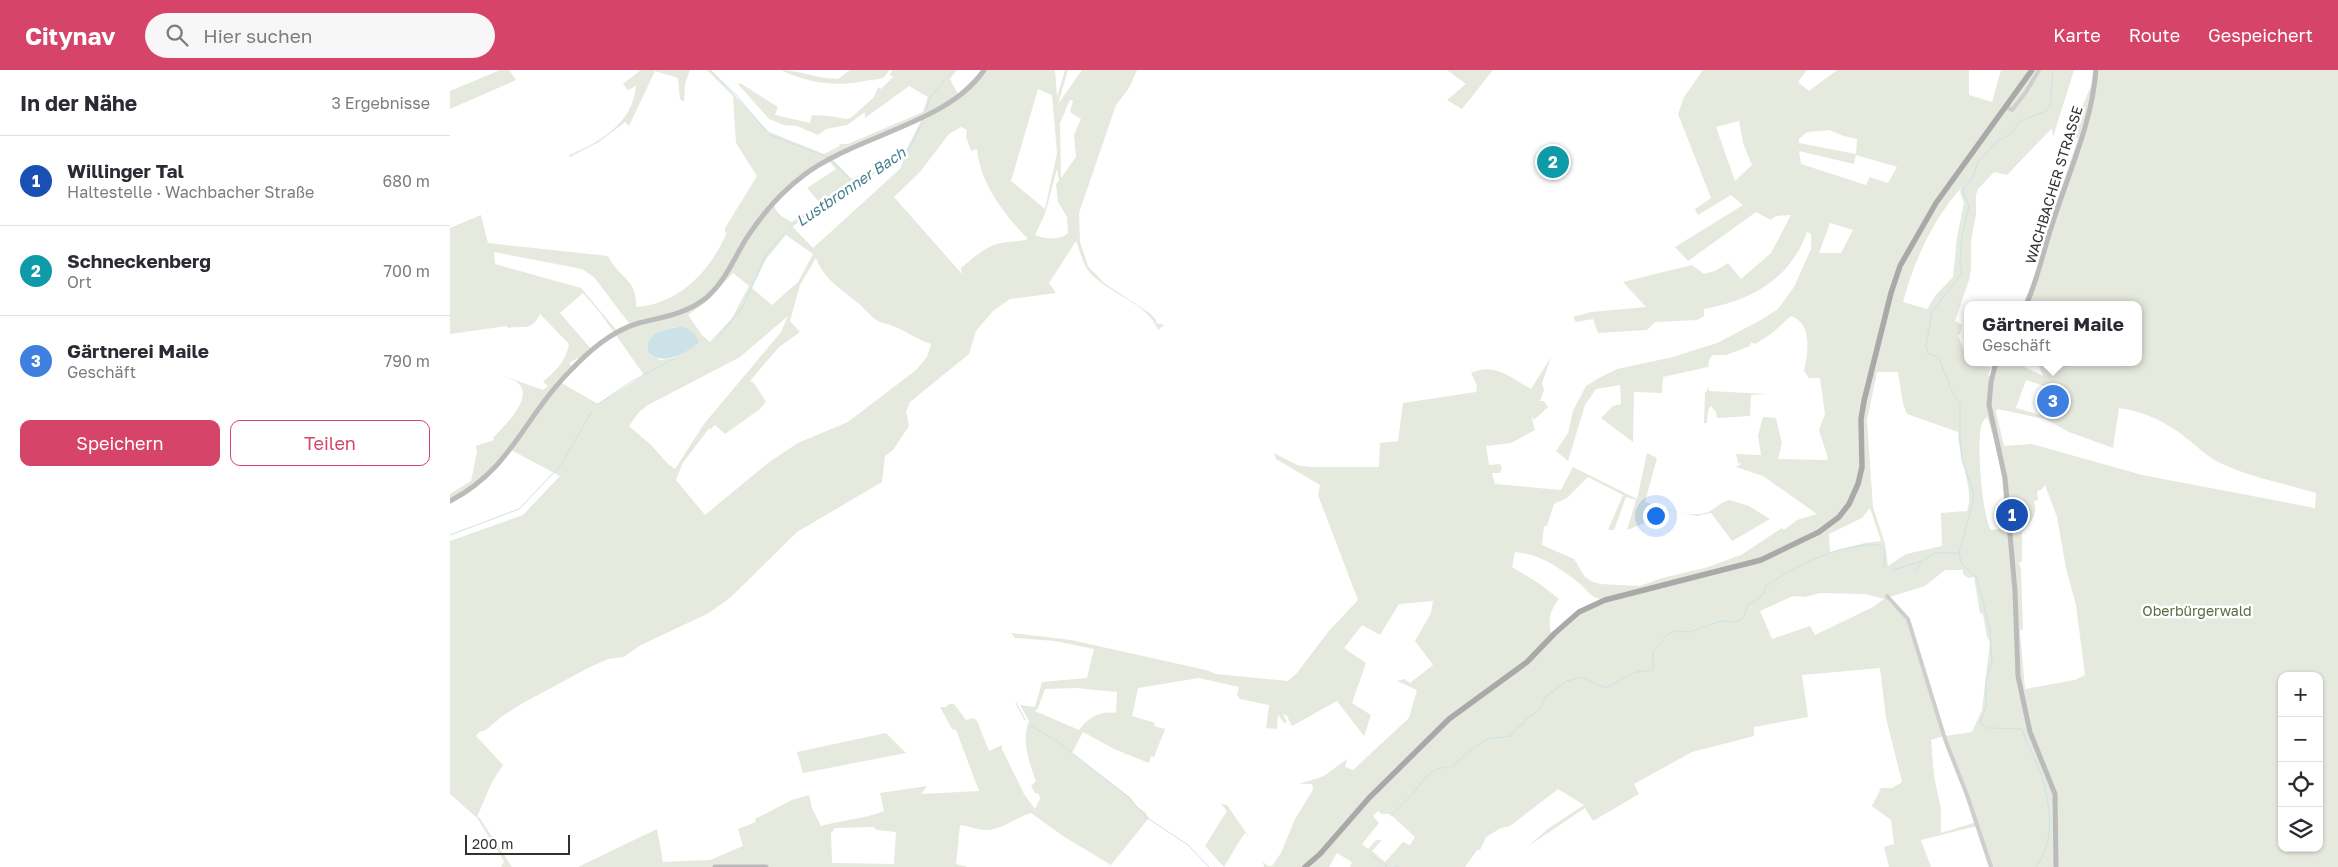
<!DOCTYPE html>
<html lang="de">
<head>
<meta charset="utf-8">
<style>
	body { margin:0; font-family:"Golos Text",sans-serif; background:#f7f7f7; color:#2b2b33 }
	.controls { position:absolute; right:15px; bottom:15px; display:grid; overflow:hidden; border-radius:10px; box-shadow:0 1px 4px #0004 }
	.controls button { width:45px; height:45px; display:grid; place-items:center; padding:0; border:0; border-bottom:1px solid #e1e1e2; background:#fff; color:#2b2b33; font:25px sans-serif }
	.scale { position:absolute; left:15px; bottom:12px; width:105px; box-sizing:border-box; padding-left:5px; border:2px solid #313131; border-top:0; font-size:14px; line-height:18px; white-space:nowrap; color:#313131; -webkit-text-stroke:4px #fff; paint-order:stroke }
	.you { position:absolute; left:1205px; top:445px; width:18px; height:18px; margin:-12px; border:4px solid #fff; border-radius:50%; background:#1a73e8; box-shadow:0 0 0 8px #1a73e833 }
	.badge { display:grid; place-items:center; width:32px; height:32px; border-radius:50%; background:#d64469; color:#fff; font-size:16px; font-weight:700 }
	.pin { position:absolute; translate:-50% -50%; border:2px solid #fff; box-shadow:0 1px 5px #0006 }
	.popup { position:absolute; left:1514px; top:231px; width:178px; height:65px; box-sizing:border-box; display:grid; place-content:center; border-radius:10px; background:#fff; filter:drop-shadow(0 1px 4px #0005); font-size:16px; white-space:nowrap; color:#7c7c81 }
	.popup b { font-size:19px; color:#2b2b33 }
	.popup::after { content:''; position:absolute; left:50%; top:100%; margin-left:-10px; border:10px solid transparent; border-top-color:#fff }
	.list { margin:0; padding:0; list-style:none }
	h2 { display:flex; justify-content:space-between; align-items:center; height:65px; margin:0; padding:0 20px; font-size:21px }
	h2 small { font-size:16px; font-weight:400; color:#7c7c81 }
	.list li { display:grid; grid-template-columns:32px 1fr auto; gap:15px; align-items:center; box-sizing:border-box; height:90px; padding:0 20px; border-top:1px solid #e1e1e2 }
	.list b { display:block; font-size:19px; white-space:nowrap }
	.list p { margin:0; font-size:16px; white-space:nowrap; color:#7c7c81 }
	.list em { font-size:16px; font-style:normal; color:#7c7c81 }
	.actions { display:flex; gap:10px; padding:15px 20px }
	.actions a { flex:1; padding:11px 0; border:1px solid #d64469; border-radius:10px; text-align:center; font-size:18px; color:#d64469 }
	.actions .main { background:#d64469; color:#fff }
	.icon { flex:none; width:28px; height:28px; fill:none; stroke:currentColor; stroke-width:2; stroke-linecap:round; stroke-linejoin:round }
	.map { position:relative; flex:none; width:1888px; height:797px; overflow:hidden }
	header { display:flex; align-items:center; gap:30px; box-sizing:border-box; height:70px; padding:0 25px; background:#d64469; color:#fff }
	header strong { font-size:24px }
	nav { display:flex; gap:28px; margin-inline-start:auto; font-size:18px }
	.search { width:350px; height:45px; background:#f7f7f7; display:flex; align-items:center; gap:12px; box-sizing:border-box; padding:0 18px; border-radius:28px; color:#7c7c81; font-size:19px }
	main { display:flex }
	aside { flex:1; background:#fff }
	.map>svg:first-child { display:block }
	.green { fill:#e6e9dd; fill-rule:evenodd }
	.water { fill:#cbe2e8 }
	.lines { fill:none; stroke-linecap:round; stroke-linejoin:round }
	.stream { stroke:#cbe2e8; stroke-width:1 }
	.street { stroke:#cecece; stroke-width:4 }
	.secondary { stroke:#bbb; stroke-width:5 }
	.primary { stroke:#a9a9a9; stroke-width:5.5 }
	.labels { text-anchor:middle; stroke-width:5; stroke-linejoin:round; paint-order:stroke }
	.street-label { font-size:14px; fill:#313131; stroke:#fff }
	.park-label { font-size:14px; fill:#5b6941; stroke:#fff }
	.water-label { font-size:15px; font-style:italic; fill:#457e8c; stroke:#fff }
</style>
</head>
<body>
<header>
<strong>Citynav</strong>
<div class="search"><svg class="icon" aria-label="search" viewBox="0 0 24 24"><circle cx="10" cy="10" r="6"/><path d="M15 15l6 6"/></svg>Hier suchen</div>
<nav><a>Karte</a><a>Route</a><a>Gespeichert</a></nav>
</header>
<main>
<aside>
<h2>In der Nähe<small>3 Ergebnisse</small></h2>
<ul class="list">
<li><span class="badge" style="background:#1a4fb4">1</span><div><b>Willinger Tal</b><p>Haltestelle · Wachbacher Straße</p></div><em>680 m</em></li>
<li><span class="badge" style="background:#0f9aa8">2</span><div><b>Schneckenberg</b><p>Ort</p></div><em>700 m</em></li>
<li><span class="badge" style="background:#3f7fe0">3</span><div><b>Gärtnerei Maile</b><p>Geschäft</p></div><em>790 m</em></li>
</ul>
<div class="actions"><a class="main">Speichern</a><a>Teilen</a></div>
</aside>
<div class="map">
<svg width="1888" height="797" viewBox="0 0 1888 797">
	<rect width="100%" height="100%" fill="#fff"/>
	<g class="green">
		<path d="M50,0H59L66,10L0,39V21Z"/>
		<path d="M191,0H240L235,14L234,32L230,29L228,8L205,1L179,56L175,52L149,72L120,87L119,85C150,72 183,53 186,16L178,20L173,14Z"/>
		<path d="M257,0H261L319,62L374,84L390,76L389,74H398L473,42L478,27L459,16L415,48V42L397,55L376,59L368,65L347,56L334,55L319,49L288,14L290,13L328,37L325,45L360,53L362,45L379,46L397,49L402,47L424,27L428,17L431,19L443,7L441,5L439,7L442,0H507L500,9L508,24L532,0H605L607,27L615,0H618L608,34L632,0H687L679,18L666,35L629,143L630,172L638,196L654,213L701,244L706,250V253L714,255L708,260C698,233 659,224 640,203C633,195 630,181 626,171L599,213L606,223L560,229L543,241L526,261L519,284L460,332L456,342L459,356L443,380L435,386L432,412L347,462L281,527L259,543L189,576L174,587L158,589L138,598L73,633L51,647L36,660L29,662L26,666L53,695L42,712L27,747H29L62,797H51L54,791L27,748L0,724V471L73,445L110,406L61,380L44,399L0,431V424L21,411L27,382L26,376L44,370L43,368C52,358 85,328 68,313C64,309 58,309 54,306L93,320L98,316L93,312C106,300 115,293 119,274L90,244C81,262 75,255 58,258L57,256L0,264V158L31,145L38,173L158,186C168,208 188,209 186,237C230,234 261,200 277,162L275,163V158L307,106L286,73L283,26ZM588,19L602,25L607,83L595,139L561,111ZM620,30H623L620,42L631,49L624,65L626,87L611,108L610,53ZM464,50L471,51L456,80L402,109L382,89ZM511,57L517,60L516,67L521,81L527,79C530,114 555,145 578,169C569,172 561,171 551,173C537,175 522,189 511,198L512,204L444,127L470,102L499,64ZM450,88L453,92L450,99L363,178L342,156L363,141ZM378,90L386,99L357,118L370,133L342,152C333,147 324,143 324,132L362,100ZM607,99L609,110L606,114L608,132L617,147L618,163C609,171 595,169 585,165L595,144ZM336,165L363,184L348,212L322,235L302,218L316,189ZM44,182L132,199L144,207L181,256L168,262L131,218L45,194ZM366,188C374,210 392,219 408,233C415,239 421,247 428,251C433,254 439,254 443,256C456,261 468,270 481,274L477,287L466,300L398,352L348,373L318,393L255,445L226,410L232,394L260,357V360L265,355L275,364L310,339L316,332L304,313L300,311L329,277L350,262L340,251L350,215ZM283,203L299,216L282,248L260,272L252,265L238,245L256,232ZM133,223L151,244L194,305L148,334L110,312L104,314L121,296L119,293L128,288L130,291L142,280L110,243ZM338,246L331,262L254,354L225,399L218,394L201,375L179,356L189,342L198,335L290,287ZM234,256L230,284L224,288L210,290L197,276C204,261 218,258 234,256Z"/>
		<path d="M331,0C349,0 367,9 388,9L400,0H440C438,1 437,4 435,6C433,9 424,10 420,10C390,17 358,14 331,0Z"/>
		<path d="M997,0H1043L1012,39L997,30L1016,14Z"/>
		<path d="M1253,0H1357L1348,12L1359,21L1387,0H1519V25L1542,32L1551,0H1624L1603,67L1602,58L1557,105L1544,102L1528,119L1526,125V145L1521,171V198L1519,210L1505,251L1512,255L1510,265H1508L1520,296L1541,297L1538,306L1542,305L1546,292H1580L1574,297L1593,306L1587,292H1688V235H1573L1588,198L1595,165L1628,69L1626,67L1611,81L1632,45V37L1641,16L1643,0H1646V7L1649,0H1888V797H1541L1527,756L1471,770L1481,797H1439L1434,777L1444,774L1441,750L1422,736L1431,718H1442L1452,712L1436,648L1430,598L1352,605L1358,647L1304,657V666L1242,682L1184,714L1189,724L1143,751L1135,738L1077,777L1099,758L1134,735L1108,719L1060,756L1051,758L1036,767L1030,780H1027L1015,797H900L902,792L887,783L879,797H814L813,792L818,796H822L831,783L845,749L863,720L862,714H849L874,706L897,689L895,697L903,700L959,648L967,620L947,611L954,609L960,613L983,595L965,571L981,543L983,531L949,534L930,565L912,555L894,578L916,593L902,633L921,645L914,666L887,631L842,656L837,646L833,644L837,652L834,653L828,645L827,659L816,658L819,635L790,629L787,625L789,617L749,608L688,618L682,646L705,653L704,656L715,659L704,687L701,686L699,693L664,679L633,662L622,683L681,728L686,736L695,742L700,750L698,749L661,795L613,766L581,743C566,747 554,759 537,760C527,760 519,756 510,755L506,794L518,797H128L207,759L213,792L260,790L293,776L288,759L306,752L305,749L342,730L359,725L362,738L371,756C392,750 414,749 434,741L430,723L477,716L471,724L529,721L506,660L502,659L490,637H496L499,634H504L516,650L524,648L527,651L539,681L552,675V679L574,724L585,739L590,729L589,724L585,723L581,716L586,711C579,692 571,670 579,651L570,635L585,637L592,612L637,608L644,579L605,571L565,568L561,563L621,570L756,600L766,604L838,611L847,603L878,562L908,530L868,425L870,415L826,389L824,383L847,395L860,397H929L930,373L948,371L953,333L1026,322L1027,316L1021,303C1045,292 1060,308 1081,319L1101,287L1092,313L1094,320L1090,331H1094L1098,337L1084,350L1083,346L1082,350L1085,360L1061,373L1036,376L1039,395L1050,394L1052,398L1050,403H1042L1045,414L1111,420L1123,397L1187,429L1197,383L1207,388L1195,432C1213,437 1239,449 1258,442C1265,439 1271,432 1279,430L1299,436L1320,449L1282,471L1261,443L1247,446L1213,439L1200,451L1177,460L1186,430L1176,427L1164,460H1158L1173,425L1138,407L1117,428L1104,434L1097,456H1094L1092,475L1124,489L1135,507L1141,511L1150,514L1190,516L1212,508L1255,498L1291,485L1332,458L1334,460L1347,450L1367,444L1313,406L1286,397L1291,394L1288,393L1286,384L1311,385L1308,366L1313,347L1326,348L1332,373L1328,389L1376,390L1378,388L1369,360L1375,344L1370,308H1359L1354,301C1358,283 1363,254 1341,246L1321,264L1305,274L1301,272L1300,276L1276,285H1263L1259,290L1258,297L1213,307L1212,323L1184,322L1183,372L1151,348L1163,336L1171,334L1170,315L1146,319L1135,335L1118,391L1106,381L1118,363L1123,341L1136,316L1147,309L1167,299L1223,287L1267,273L1311,250L1328,239L1344,217L1361,179V164L1357,162C1341,208 1301,231 1254,239V246L1247,250L1205,252L1197,260L1148,263L1143,249L1126,252L1123,247L1141,242L1196,237L1173,212L1242,195L1254,204L1265,201L1278,193L1291,209L1321,183L1341,145L1326,146L1321,150L1306,142L1238,191L1225,177L1293,135L1281,125L1248,145L1245,139L1261,128L1228,44L1234,27ZM1289,51L1293,73L1302,95L1285,111L1266,57ZM1379,60L1394,66L1407,69L1406,84L1349,73V69L1357,62ZM1349,81L1404,94L1406,85L1447,97L1438,113L1420,107L1416,115L1351,94ZM1511,118L1510,122L1514,133L1507,167L1503,207L1485,226L1477,239L1453,232C1464,191 1482,151 1511,118ZM1380,153L1403,160L1391,183H1369ZM1427,302H1448L1453,334L1457,344L1508,362C1508,388 1525,419 1517,441L1491,443L1492,476L1456,484L1438,496L1435,474L1423,437L1422,423L1417,350ZM1576,310L1600,318L1598,324L1603,326L1600,335L1595,334L1591,345L1566,338ZM1669,338C1697,342 1718,353 1740,371C1749,378 1758,387 1768,392C1799,407 1833,413 1866,423L1865,438L1692,405L1582,374L1554,376L1546,342L1547,339L1595,349L1619,362L1663,378ZM1537,347C1549,382 1557,421 1553,458L1541,460C1532,445 1528,383 1530,365C1530,358 1532,351 1537,347ZM1595,415L1607,447L1616,498L1626,535L1635,605L1625,610L1575,619L1570,561L1573,559L1571,499L1569,493L1572,491V462C1581,452 1588,445 1584,431L1588,430L1587,421L1591,420ZM1420,438L1431,471L1415,473L1380,482L1379,464L1412,448ZM1065,482C1090,484 1110,498 1129,513C1140,522 1137,526 1154,530L1123,546L1102,566C1097,552 1100,540 1109,529L1090,514L1062,497ZM1495,500H1513V504L1518,508L1524,507L1530,543L1533,544L1537,567L1540,572L1532,640L1522,662L1495,666L1458,549L1439,527L1475,516ZM1370,523L1415,524L1434,529L1423,537L1365,565L1360,556L1322,569L1310,541L1343,526L1355,527ZM1832,606H1869V778H1832ZM626,618L667,622L666,643C650,641 639,647 629,660L585,641L588,638L595,619ZM1494,666L1526,752L1491,763V739L1484,706L1481,670ZM928,741L932,744H940L965,767L960,775L953,772L935,792L922,781L932,770H926L918,779L912,774L929,753L923,746ZM423,757L427,760L446,762L444,794L382,793L381,763L385,758Z"/>
		<path d="M1259,317V321L1318,324L1301,325L1300,346L1267,348L1266,342L1261,336L1258,340L1257,353H1254L1255,323Z"/>
		<path d="M436,663L456,683L353,703L347,682Z"/>
		<path d="M771,734L777,735L799,767L795,763C790,769 780,788 774,797L755,776L777,741Z"/>
	</g>
	<path class="water" d="M233,256L244,263L249,272C235,284 214,296 199,283C191,263 220,258 233,256Z"/>
	<g class="lines">
		<g class="stream">
			<path d="M260,0L287,26L316,61"/>
			<path d="M476,41L480,28L503,0"/>
			<path d="M320,65L377,87"/>
			<path d="M382,91L404,114"/>
			<path d="M340,158L362,140L376,133L459,80L474,49"/>
			<path d="M269,266L293,237L316,184L335,163"/>
			<path d="M148,334L182,311L225,288"/>
			<path d="M0,465L69,439L110,396L142,341"/>
			<path d="M1443,500L1472,491L1485,483H1508"/>
			<path d="M1465,503L1472,491"/>
			<path d="M566,633L575,650"/>
			<path d="M581,656L607,671L678,727L696,747L738,775L759,797"/>
			<path d="M1002,697L1020,680L1037,669L1061,666L1067,657L1074,654L1075,649C1084,645 1093,638 1094,628L1117,611L1132,607L1155,618C1166,614 1174,606 1184,603C1191,600 1196,603 1203,599V582L1218,564L1226,561L1240,562L1271,551L1286,552L1294,547L1298,534C1308,530 1313,527 1316,516C1347,495 1390,473 1429,475L1435,481L1434,498"/>
			<path d="M940,746L962,725L976,707L986,699L998,697"/>
			<path d="M919,784L937,797"/>
			<path d="M945,797H949"/>
			<path d="M1586,797C1607,771 1600,728 1589,699C1584,685 1576,673 1572,659L1538,658L1530,653L1536,637V611L1542,591L1540,560L1527,508L1511,493L1509,483L1523,432V422L1512,390L1510,370V334L1501,319L1490,291L1488,287L1478,284L1476,276L1482,241L1512,204L1510,191L1512,166L1519,136L1513,121L1514,117L1523,107L1528,92L1547,71L1561,64L1570,51L1596,41L1600,37L1603,0"/>
		</g>
		<g class="street">
			<path d="M1557,37L1562,40L1576,22L1589,0"/>
			<path d="M1437,526L1458,549L1496,672L1517,725L1541,797"/>
		</g>
		<g class="secondary">
			<path d="M1576,235C1588,209 1593,182 1602,155C1618,104 1642,53 1646,0"/>
			<path d="M1546,292L1541,312L1539,335L1555,408L1565,521L1568,606L1580,662L1605,724L1606,797"/>
			<path d="M0,431C61,400 74,347 119,302C138,282 161,261 189,253C213,247 236,244 256,228C275,212 283,190 296,169C312,144 330,123 354,105C405,66 499,53 534,0"/>
			<path d="M265,797H316"/>
		</g>
		<path class="primary" d="M855,797L870,784L919,728L999,649L1077,592L1105,563L1129,542L1155,530L1311,490L1369,462L1389,447L1399,434L1408,414L1412,397L1411,349L1414,331L1441,223L1450,196L1486,133L1582,0"/>
	</g>
	<g class="labels">
		<g class="street-label">
			<text transform="translate(1604 115) rotate(-73)" y="5">WACHBACHER STRASSE</text>
		</g>
		<g class="park-label">
			<text x="1747" y="546">Oberbürgerwald</text>
		</g>
		<g class="water-label">
			<text transform="translate(401 117) rotate(-34)" y="5">Lustbronner Bach</text>
		</g>
	</g>
</svg>
<div class="controls">
<button>+</button>
<button>−</button>
<button><svg class="icon" aria-label="locate" viewBox="0 0 24 24"><circle cx="12" cy="12" r="6"/><path d="M12 2v4M12 18v4M2 12h4M18 12h4"/></svg></button>
<button><svg class="icon" aria-label="layers" viewBox="0 0 24 24"><path d="M12 4l9 5-9 5-9-5zM3 14l9 5 9-5"/></svg></button>
</div>
<div class="scale">200 m</div>
<div class="you"></div>
<div class="pin badge" style="left:1562px;top:445px;background:#1a4fb4">1</div>
<div class="pin badge" style="left:1103px;top:92px;background:#0f9aa8">2</div>
<div class="pin badge" style="left:1603px;top:331px;background:#3f7fe0">3</div>
<div class="popup"><b>Gärtnerei Maile</b>Geschäft</div>
</div>
</main>
</body>
</html>
